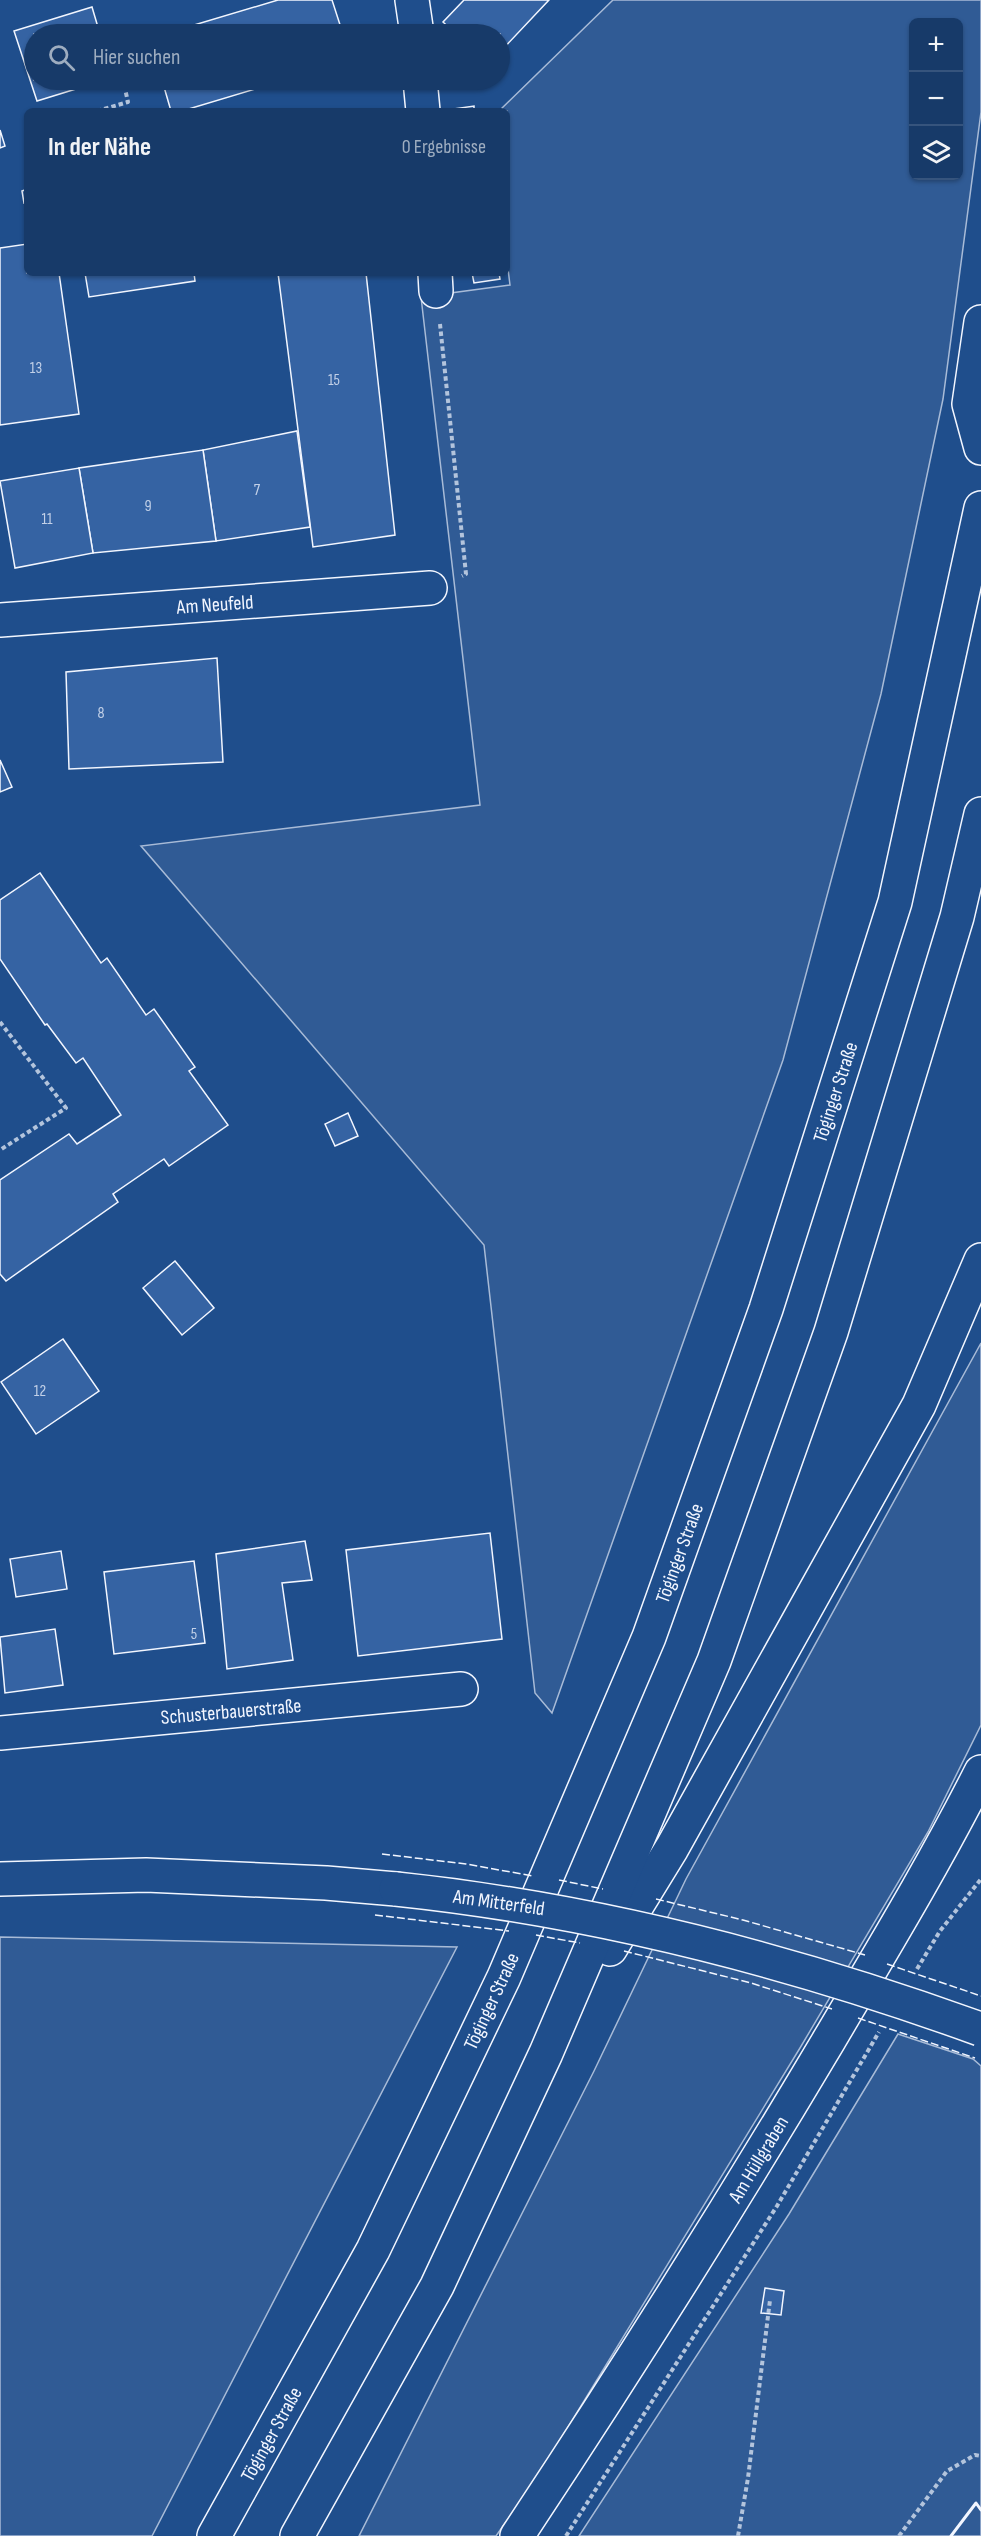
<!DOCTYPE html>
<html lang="de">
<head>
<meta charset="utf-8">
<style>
	body { margin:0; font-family:"Sofia Sans Condensed",sans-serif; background:#20416f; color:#f1f3f6 }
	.controls { position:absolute; right:18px; top:18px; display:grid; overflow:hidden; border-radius:9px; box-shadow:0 2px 4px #0004 }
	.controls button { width:54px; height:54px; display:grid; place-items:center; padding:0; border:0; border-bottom:2px solid #36547d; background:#173a69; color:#f1f3f6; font:30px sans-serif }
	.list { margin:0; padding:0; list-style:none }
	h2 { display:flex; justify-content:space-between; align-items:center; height:78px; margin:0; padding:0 24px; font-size:26px }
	h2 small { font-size:20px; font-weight:400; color:#9eadc0 }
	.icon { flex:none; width:33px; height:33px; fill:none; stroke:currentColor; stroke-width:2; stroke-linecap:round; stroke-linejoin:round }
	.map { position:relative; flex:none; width:981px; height:2536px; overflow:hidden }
	.search { position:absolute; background:#173a69; box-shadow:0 2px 4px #0004; left:24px; top:24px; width:486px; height:66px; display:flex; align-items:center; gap:15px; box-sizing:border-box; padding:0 21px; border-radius:33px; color:#9eadc0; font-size:22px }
	.panel { position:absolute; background:#173a69; box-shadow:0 2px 4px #0004; left:24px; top:108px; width:486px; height:168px; border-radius:9px }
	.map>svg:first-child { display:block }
	.built { fill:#305b95; stroke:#a8bbd7; stroke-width:1.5; fill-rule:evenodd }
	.building { fill:#3563a3; stroke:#f2f6ff; stroke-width:1.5 }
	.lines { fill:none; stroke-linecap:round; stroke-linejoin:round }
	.minor-casing { stroke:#f2f6ff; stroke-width:36 }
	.major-casing { stroke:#f2f6ff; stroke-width:36 }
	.highway-casing { stroke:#f2f6ff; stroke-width:36 }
	.path { stroke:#b3c4dc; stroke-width:4; stroke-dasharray:4.5 3; stroke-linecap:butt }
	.minor { stroke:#1f4e8c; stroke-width:33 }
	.major { stroke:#1f4e8c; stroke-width:33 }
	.highway { stroke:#1f4e8c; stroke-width:33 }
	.minor-bridge-casing { stroke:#f2f6ff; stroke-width:36; stroke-linecap:butt }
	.minor-bridge { stroke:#1f4e8c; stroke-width:33 }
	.fence { stroke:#f2f6ff; stroke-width:1.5; stroke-dasharray:8 3; stroke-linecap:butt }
	.wall { stroke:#f2f6ff; stroke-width:3 }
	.labels { text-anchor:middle; stroke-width:4.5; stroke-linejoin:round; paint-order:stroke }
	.number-label { font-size:16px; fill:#c3d1e8 }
	.street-label { font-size:20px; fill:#f2f6ff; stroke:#1f4e8c }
</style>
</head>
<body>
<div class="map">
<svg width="981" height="2536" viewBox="0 0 981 2536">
	<rect width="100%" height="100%" fill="#1f4e8c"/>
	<g class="built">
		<path d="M613,0H981V112L943,399L881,694L783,1060L552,1713L535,1693L484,1245L141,846L480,805L421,297L510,285L507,261V111H499ZM914,22H958V176H914Z"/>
		<path d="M981,1343V1725L928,1832L800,2048L540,2473L496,2536H359L594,2071L686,1879Z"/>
		<path d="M0,1937L457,1947L152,2536H0Z"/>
		<path d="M898,2034L973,2059L981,2066V2536H579L789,2214Z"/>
	</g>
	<g class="building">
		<path d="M278,0H332L343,34H164Z"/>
		<path d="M464,0H549L500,52V34H456L443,22Z"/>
		<path d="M92,7L100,34H34V80H105L37,101L14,31Z"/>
		<path d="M162,80H285L182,111H171Z"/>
		<path d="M474,106V111H447V110Z"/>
		<path d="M0,130L5,146L0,148Z"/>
		<path d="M27,189V202L24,203L22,191Z"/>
		<path d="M27,244V273H59L79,414L0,425V248Z"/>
		<path d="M85,273H194L195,281L89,297Z"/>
		<path d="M278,273H366L395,535L313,547Z"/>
		<path d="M472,273H499L500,279L474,283Z"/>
		<path d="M297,431L310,527L216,541L203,450Z"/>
		<path d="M203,450L216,541L93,553L79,468Z"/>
		<path d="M79,468L93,553L15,568L0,481Z"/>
		<path d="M217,658L223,762L69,769L66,672Z"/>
		<path d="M0,760L12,787L0,792Z"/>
		<path d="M40,873L101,963L107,958L146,1015L154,1009L195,1067L189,1071L228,1125L169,1166L164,1159L113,1194L118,1202L6,1281L0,1274V1180L69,1134L77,1144L121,1115L83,1058L76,1063L47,1024L45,1025L0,959V900Z"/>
		<path d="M348,1113L358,1136L335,1146L325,1124Z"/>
		<path d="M175,1261L214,1308L182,1335L143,1288Z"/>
		<path d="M63,1339L99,1391L36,1434L1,1382Z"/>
		<path d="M490,1533L502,1639L358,1656L346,1550Z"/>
		<path d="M305,1541L312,1580L282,1583L293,1660L227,1669L216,1554Z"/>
		<path d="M61,1551L67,1589L16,1597L10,1559Z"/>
		<path d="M194,1561L205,1643L114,1654L104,1572Z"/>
		<path d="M55,1629L63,1685L5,1693L0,1637Z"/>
		<path d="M765,2288L784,2291L781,2315L761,2313Z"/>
	</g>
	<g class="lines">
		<defs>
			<g id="minor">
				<path d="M412,0L417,34"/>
				<path d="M420,80L423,111"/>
				<path d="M435,273L436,291"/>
				<path d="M0,620L430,588"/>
				<path d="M0,1733L461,1689"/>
				<path d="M0,1879L146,1875L326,1883L396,1889"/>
			</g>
			<path id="major" d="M517,2536C625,2373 729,2208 829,2040C881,1952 935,1863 981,1772"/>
			<g id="highway">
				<path d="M981,322L969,404L981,448"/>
				<path d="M610,1949L672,1848L919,1405L981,1260"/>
				<path d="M214,2536L373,2250L504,1977L649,1637L766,1309L895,902L981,508"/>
				<path d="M297,2536L437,2286L546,2053L714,1661L831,1332L957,917L981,814"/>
			</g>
		</defs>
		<use href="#minor" class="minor-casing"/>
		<use href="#major" class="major-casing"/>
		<use href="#highway" class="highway-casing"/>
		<g class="path">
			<path d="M97,111L128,102L123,80"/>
			<path d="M440,324L466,574L462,576"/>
			<path d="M0,1022L66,1108L0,1150"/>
			<path d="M917,1969L940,1931L981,1879"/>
			<path d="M566,2536L777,2206L879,2032"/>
			<path d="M738,2536L748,2478L770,2300"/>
			<path d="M899,2536L947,2471L975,2455L981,2456"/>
		</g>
		<use href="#minor" class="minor"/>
		<use href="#major" class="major"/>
		<use href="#highway" class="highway"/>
		<defs>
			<path id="minor-bridge" d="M396,1889C597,1910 790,1960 980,2029"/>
		</defs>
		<use href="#minor-bridge" class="minor-bridge-casing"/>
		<use href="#minor-bridge" class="minor-bridge"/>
		<g class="fence">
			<path d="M382,1854L466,1864L533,1876"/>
			<path d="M559,1880L603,1889"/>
			<path d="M656,1899L743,1920L865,1955"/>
			<path d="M375,1915L509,1931"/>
			<path d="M536,1935L580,1943"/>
			<path d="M624,1951L751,1983L832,2009"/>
			<path d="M887,1964L981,1996"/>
			<path d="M858,2018L975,2058"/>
		</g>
		<path class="wall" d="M951,2536L976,2503L981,2510"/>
	</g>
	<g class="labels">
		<g class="number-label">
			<text x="36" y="373">13</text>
			<text x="334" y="385">15</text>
			<text x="257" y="495">7</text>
			<text x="148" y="511">9</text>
			<text x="47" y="524">11</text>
			<text x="101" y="718">8</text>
			<text x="40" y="1396">12</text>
			<text x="194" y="1639">5</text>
		</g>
		<g class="street-label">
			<text transform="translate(215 604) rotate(-4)" y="7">Am Neufeld</text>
			<text transform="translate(835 1092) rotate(-72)" y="7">Töginger Straße</text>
			<text transform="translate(679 1553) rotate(-70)" y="7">Töginger Straße</text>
			<text transform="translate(231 1711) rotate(-5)" y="7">Schusterbauerstraße</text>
			<text transform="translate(499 1902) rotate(8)" y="7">Am Mitterfeld</text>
			<text transform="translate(491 2001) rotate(-65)" y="7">Töginger Straße</text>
			<text transform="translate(758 2159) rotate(-59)" y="7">Am Hüllgraben</text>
			<text transform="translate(271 2434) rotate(-61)" y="7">Töginger Straße</text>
		</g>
	</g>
</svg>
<div class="controls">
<button>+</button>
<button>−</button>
<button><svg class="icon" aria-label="layers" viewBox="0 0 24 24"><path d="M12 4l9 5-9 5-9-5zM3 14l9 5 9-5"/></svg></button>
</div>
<div class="search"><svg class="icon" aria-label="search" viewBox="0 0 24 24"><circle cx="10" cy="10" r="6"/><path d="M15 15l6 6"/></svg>Hier suchen</div>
<section class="panel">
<h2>In der Nähe<small>0 Ergebnisse</small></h2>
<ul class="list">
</ul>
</section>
</div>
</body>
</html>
